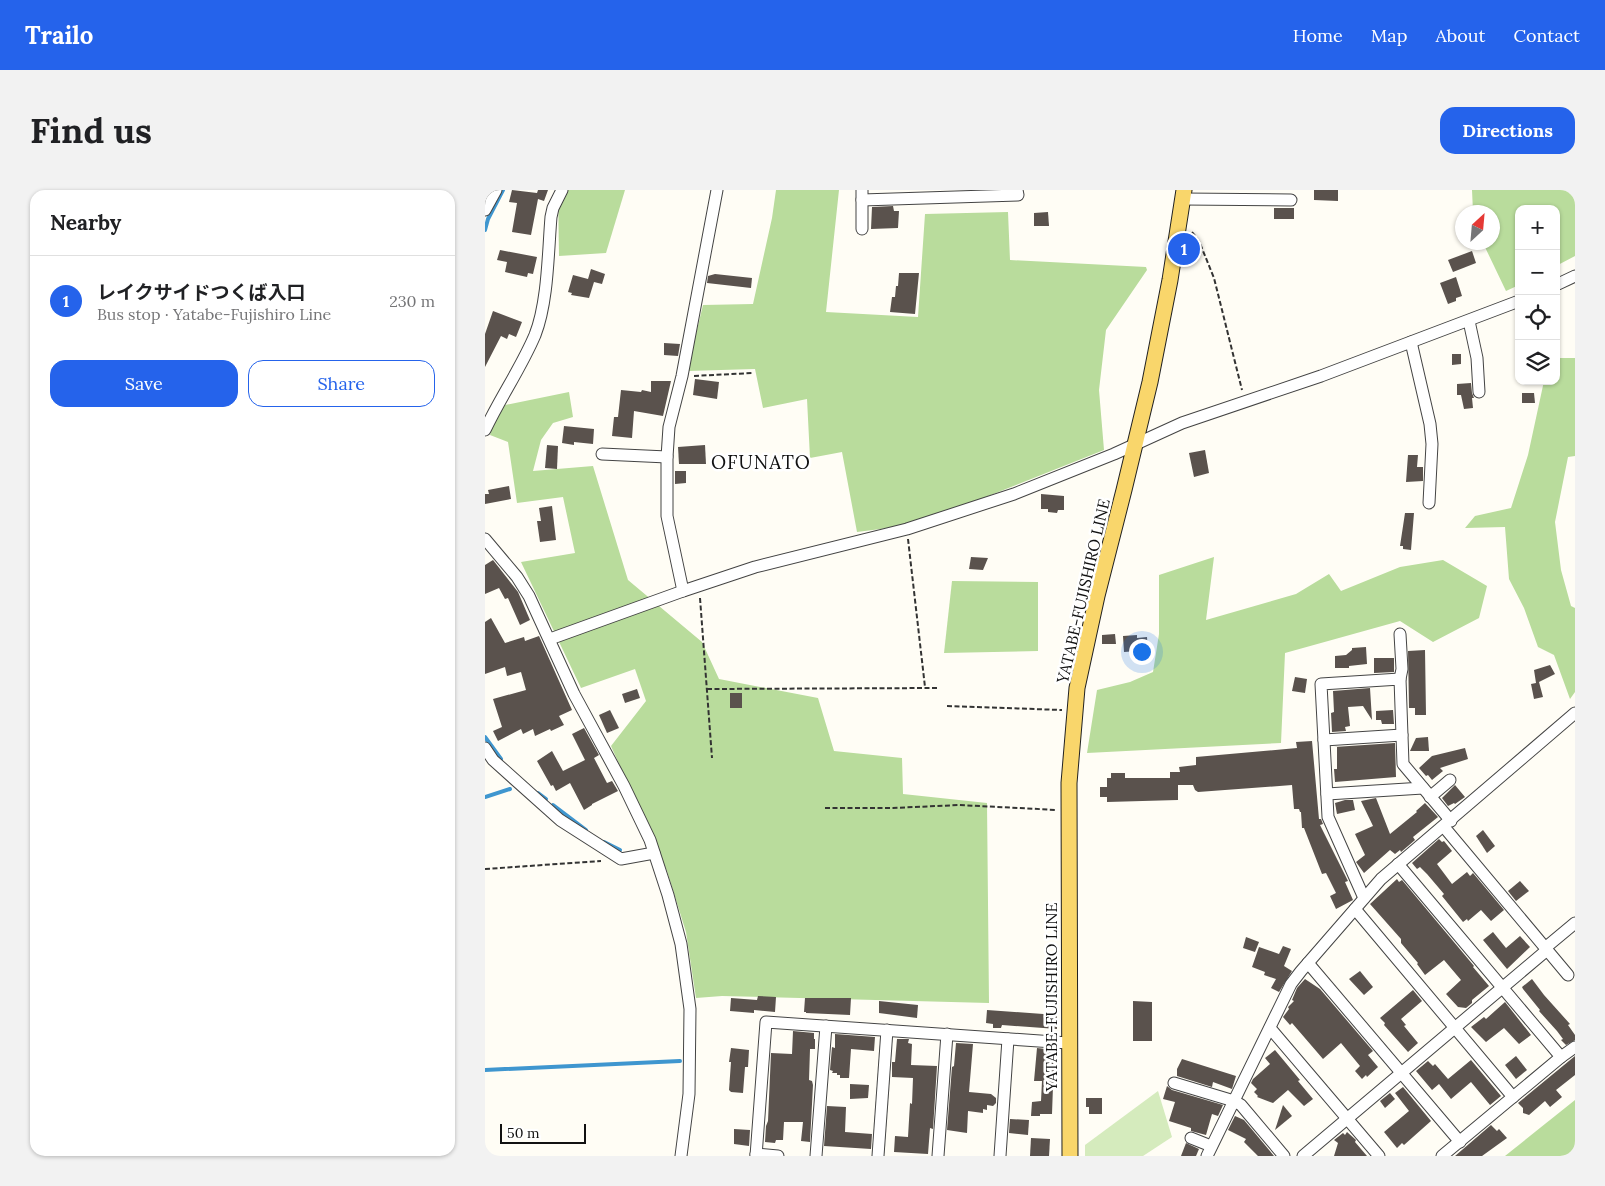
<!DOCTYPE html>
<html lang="en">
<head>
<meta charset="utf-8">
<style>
	body { margin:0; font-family:Lora,"Noto Sans JP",serif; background:#f2f2f2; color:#202124 }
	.controls { position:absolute; right:15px; top:15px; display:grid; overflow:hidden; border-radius:10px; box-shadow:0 1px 4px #0004 }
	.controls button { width:45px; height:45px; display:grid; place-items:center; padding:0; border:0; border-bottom:1px solid #e0e0e0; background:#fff; color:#202124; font:25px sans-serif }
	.compass { position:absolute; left:970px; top:15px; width:45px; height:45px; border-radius:50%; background:#fff; box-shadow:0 1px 4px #0004; rotate:26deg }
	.scale { position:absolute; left:15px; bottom:12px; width:86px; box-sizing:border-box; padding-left:5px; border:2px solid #111; border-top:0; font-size:14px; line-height:18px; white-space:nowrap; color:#111; -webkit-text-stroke:4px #fff; paint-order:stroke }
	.you { position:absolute; left:656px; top:461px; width:18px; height:18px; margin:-12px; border:4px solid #fff; border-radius:50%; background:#1a73e8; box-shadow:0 0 0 8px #1a73e833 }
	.badge { display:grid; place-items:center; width:32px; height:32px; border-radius:50%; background:#2563eb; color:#fff; font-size:16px; font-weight:700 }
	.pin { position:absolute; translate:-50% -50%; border:2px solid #fff; box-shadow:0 1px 5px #0006 }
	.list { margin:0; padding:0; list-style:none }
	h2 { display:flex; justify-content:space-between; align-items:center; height:65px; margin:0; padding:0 20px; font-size:21px }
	h2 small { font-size:16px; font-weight:400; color:#757577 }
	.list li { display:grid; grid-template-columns:32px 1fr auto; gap:15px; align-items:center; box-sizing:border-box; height:90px; padding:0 20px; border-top:1px solid #e0e0e0 }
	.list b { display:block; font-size:19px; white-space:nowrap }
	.list p { margin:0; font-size:16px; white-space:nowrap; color:#757577 }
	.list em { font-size:16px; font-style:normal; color:#757577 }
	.actions { display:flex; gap:10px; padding:15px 20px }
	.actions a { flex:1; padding:11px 0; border:1px solid #2563eb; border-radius:15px; text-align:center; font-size:18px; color:#2563eb }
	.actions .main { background:#2563eb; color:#fff }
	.icon { flex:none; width:28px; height:28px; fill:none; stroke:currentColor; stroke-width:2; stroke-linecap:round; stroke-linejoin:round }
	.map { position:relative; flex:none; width:1090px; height:966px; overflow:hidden; border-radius:15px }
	header { display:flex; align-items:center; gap:30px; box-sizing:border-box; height:70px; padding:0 25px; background:#2563eb; color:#fff }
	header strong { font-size:24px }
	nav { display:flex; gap:28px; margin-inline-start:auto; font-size:18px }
	.intro { display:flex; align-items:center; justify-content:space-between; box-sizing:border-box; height:120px; padding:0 30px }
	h1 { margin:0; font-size:35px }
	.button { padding:12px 22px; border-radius:15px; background:#2563eb; color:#fff; font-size:18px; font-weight:700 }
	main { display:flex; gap:30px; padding:0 30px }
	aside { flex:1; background:#fff; border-radius:15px; box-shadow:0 1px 4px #0004 }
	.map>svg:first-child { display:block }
	.green { fill:#d5ebbd }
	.forest { fill:#b9dc9c }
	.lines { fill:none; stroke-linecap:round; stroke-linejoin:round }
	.stream { stroke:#3f96cf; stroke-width:4 }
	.building { fill:#5a524d }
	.minor-casing { stroke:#444; stroke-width:13 }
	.major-casing { stroke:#222; stroke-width:17 }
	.path { stroke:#333; stroke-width:2; stroke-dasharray:5 2.5; stroke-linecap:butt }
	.minor { stroke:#fff; stroke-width:11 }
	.major { stroke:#f9d66b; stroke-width:15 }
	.labels { text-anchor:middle; stroke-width:5; stroke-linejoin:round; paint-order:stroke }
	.street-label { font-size:16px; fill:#111; stroke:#fff }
	.quarter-label { font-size:19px; letter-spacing:1px; fill:#111; stroke:#fff }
</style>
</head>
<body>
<header>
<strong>Trailo</strong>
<nav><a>Home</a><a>Map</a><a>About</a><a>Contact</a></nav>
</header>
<div class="intro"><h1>Find us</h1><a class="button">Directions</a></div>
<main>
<aside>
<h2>Nearby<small></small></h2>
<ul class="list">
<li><span class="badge">1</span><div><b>レイクサイドつくば入口</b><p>Bus stop · Yatabe-Fujishiro Line</p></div><em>230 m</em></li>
</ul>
<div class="actions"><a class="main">Save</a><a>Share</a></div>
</aside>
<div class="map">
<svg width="1090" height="966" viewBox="0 0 1090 966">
	<rect width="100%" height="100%" fill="#fffdf5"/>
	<path class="green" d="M673,901L687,947L658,966H600V955Z"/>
	<g class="forest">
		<path d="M73,0H140L121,63L74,66Z"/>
		<path d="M291,0H354L341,122L433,127L440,24L523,22L525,70L661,77L662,80L621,140L614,200L619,260L488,312L419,336L372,342L357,262L325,268L322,209L278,218L270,179L202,181L218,115L268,114L287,28Z"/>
		<path d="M987,0H1090V66L1071,76V19H1034V95L1021,101L998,53L1008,52V22H988Z"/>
		<path d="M1071,168H1090V266L1083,267L1070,332L1076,380L1086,416L1090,418V502L1085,509L1069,465L1053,457L1039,418L1024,389L1020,337L980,338L990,326L1026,318L1043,265L1059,191H1071Z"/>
		<path d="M84,202L88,227L68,233L56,250L48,281L108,276L143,390L217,452L234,489L333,508L349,561L417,568L418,604L502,613L504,813L237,806L211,808L201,742L182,681L126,556L161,511L150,479L96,498L36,372L90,363L78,307L32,313L23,252L5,245L10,227L20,215Z"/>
		<path d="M729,367L721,430L811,404L844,384L856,401L915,377L958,370L1002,396L994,428L948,452L915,431L800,463L796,553L602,563L612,500L645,492L668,482L674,444V385Z"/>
		<path d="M467,391L553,392V461L459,463Z"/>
		<path d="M1090,910V966H1020Z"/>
	</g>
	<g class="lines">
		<g class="stream">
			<path d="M0,40L3,29L18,0"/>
			<path d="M0,547L16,569"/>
			<path d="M53,603L61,609"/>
			<path d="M0,607L25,599"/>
			<path d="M68,615L101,640"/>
			<path d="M119,652L135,660"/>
			<path d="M0,880L195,871"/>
		</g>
	</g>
	<g class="building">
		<path d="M27,0L52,3L53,0H63L59,11L53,9L46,45L27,42L32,13L24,12Z"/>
		<path d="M829,0H853V11L829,10Z"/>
		<path d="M408,16L409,21H414L413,38L386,39L387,17Z"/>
		<rect x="789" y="18" width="20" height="11"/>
		<path d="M563,22L564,36H549V23Z"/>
		<path d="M15,60L52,67L48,84L43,83L42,87L20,82L22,72L12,70Z"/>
		<path d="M987,61L991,73L968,82L963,70Z"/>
		<path d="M106,79L120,84L117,94L109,92L104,108L86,105L87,103L83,102L88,85L103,89Z"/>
		<path d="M414,83H434L430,124L405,122L407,107H410L411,96H413Z"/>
		<path d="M230,84L267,88L266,98L222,93L223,86Z"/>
		<path d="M971,87L977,106L971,108V111L963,114L955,93Z"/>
		<path d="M8,121L37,132L31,147L24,144L22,149L16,146L0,177V144Z"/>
		<path d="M179,153L195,154L193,166L179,165Z"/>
		<path d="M967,164H976V174L967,175Z"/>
		<path d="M210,189L234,192L232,209L208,205Z"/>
		<path d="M166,191H186L178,226L149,221L147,248L127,246L129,227H133L136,200L156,202L157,200L166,202Z"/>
		<path d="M986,193L987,203L989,208H987L988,218L979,219L976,205H972V194Z"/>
		<path d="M1037,203H1049L1050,213H1037Z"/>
		<path d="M79,236L109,239L108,254L89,252V255L77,253Z"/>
		<path d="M62,255L73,256L72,279L60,278Z"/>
		<path d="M220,255L221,274H194L193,257Z"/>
		<path d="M720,260L724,283L709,287L704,263Z"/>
		<path d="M923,265H933L932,277H938V291L921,292Z"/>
		<path d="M190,281H201V293L190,294Z"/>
		<path d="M24,296L26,309L0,314V304H4L3,300Z"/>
		<path d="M556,304L579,306V320H573L572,323L563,322V319H556Z"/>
		<path d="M67,316L71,350L55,352L52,331H56L54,318Z"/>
		<path d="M920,323H929L926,360L918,359V356H915Z"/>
		<path d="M486,367L503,368L498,380L484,379Z"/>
		<path d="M8,370L33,402L45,430L35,435L23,408L20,409L14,398L0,404V375Z"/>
		<path d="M6,428L20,453L39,447L40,451L54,446L87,520L74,526L79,535L66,541L65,539L50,546L48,539L38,544L36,539L13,551L8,541L17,537L8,509L41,500L36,482L22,486L20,477L0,484V432Z"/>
		<path d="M630,444L631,454H617V445Z"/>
		<path d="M652,445V448L662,447L663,463L653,464V461L639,462L638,446Z"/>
		<path d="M881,457L882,474L864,476V478H850V466L861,465L867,460V458Z"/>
		<path d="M940,460L941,525H930V518H924L923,461Z"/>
		<path d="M889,468H909V482L889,483Z"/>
		<path d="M1065,475L1070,484L1054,492L1058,507L1049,509L1046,494L1051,493L1049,480Z"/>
		<path d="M810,487L822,489L820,503L807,501Z"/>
		<path d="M885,498L887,530L878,516L863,517L865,536L860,537L861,541L847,542L846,523L849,522L848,501Z"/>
		<path d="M152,499L155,508L140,513L137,504Z"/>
		<rect x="245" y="503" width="12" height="15"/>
		<path d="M125,520L134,538L122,543L114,525Z"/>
		<path d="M908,520L909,534H897L896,530H891V521Z"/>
		<path d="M99,538L114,565L109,568L122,593L127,591L133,601L107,614V615L99,620L85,593L71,601L68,595L66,596L52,571L67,561L78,581L100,570L87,544Z"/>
		<path d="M943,547L944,561H925L931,548Z"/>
		<path d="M827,551L834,629H836L838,634L835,635L863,691L860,692L868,710L851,719L845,706L851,703L841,683L837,684L819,638H817L816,622H815L814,619H809L807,595L713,602L710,600L708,595H693V610L622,612V607H615V597H622V588H626V583H640V588H685V582H695L694,577L711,575V567L812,558L811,552Z"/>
		<path d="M910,553L911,587L850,592L849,579H852V557H849Z"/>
		<path d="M980,558L983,569L955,578L958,581L947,590L943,585L941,586L934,578L947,566Z"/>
		<path d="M970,595L980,607L970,614L969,613L963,616L957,608Z"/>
		<path d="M891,608L905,644L932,622L931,621L940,613L953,627L928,647L930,650L916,662L915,660L910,664L905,660L879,683L871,672L880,665L870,644L888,636L876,611Z"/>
		<path d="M860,610H868L870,620L852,624L850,613Z"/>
		<path d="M998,640L1010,656L1002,663L991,646Z"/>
		<path d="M954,649L957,652L959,651L967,661L952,674L967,694L982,682L985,686L988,683L1019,720L1006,731L996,720L983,731L982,729L978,732L957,706L959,704L942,684L935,677L932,679L927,673Z"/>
		<path d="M912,689L914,692L917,690L989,776L988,777L1004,796L987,810V813L981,818L973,817L961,804L976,790L959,770L940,785L932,774L933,773L916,753V749L885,714Z"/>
		<path d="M1035,691L1044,701L1031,711L1023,701Z"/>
		<path d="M1008,742L1021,758L1035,746L1045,757L1022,779L998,750Z"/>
		<path d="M761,747L774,752L770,762L758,758Z"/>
		<path d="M798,756L806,759L799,776L807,781L794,802L786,798L791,789L779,785L780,782L767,777L774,757L794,764Z"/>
		<path d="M875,781L888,797L879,805L864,789Z"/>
		<path d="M820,789L835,799L888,861L883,865L893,877L882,887L881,885L877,889L870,881L875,876L856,853L838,869L807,833L805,835L798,827L804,819L803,817L809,811L807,810L812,798Z"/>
		<path d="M1047,789L1059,805L1085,834L1083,835L1090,845V850L1081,855L1076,850L1078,849L1072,841L1054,821L1055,820L1038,799L1037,797Z"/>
		<path d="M928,800L937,811L916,829L921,835L919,836L933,853L923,862L899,835L900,833L895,828Z"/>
		<path d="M273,806L291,807L290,822L269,820V823L245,821L246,808L272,810Z"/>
		<path d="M320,808H366L365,825L321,823V822H319Z"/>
		<path d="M394,811L433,815L432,828L394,823Z"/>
		<path d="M648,811L667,812V851H648Z"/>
		<path d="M1020,812L1046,845L1034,854L1019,838L1001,852L986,837L999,827L1001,829Z"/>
		<path d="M502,820L572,825V839L517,835L516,838H508V834L501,833Z"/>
		<path d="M308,841L329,843V849H330V859H325L324,890L327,891L328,895L325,952L316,951L318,932H299L298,950H291L290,953L280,952L281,936L283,931L286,863L307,864Z"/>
		<path d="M350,844L390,847L389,861L366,859L364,888H355V885H352V883H347L348,881L345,880L347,857L350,858Z"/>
		<path d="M412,849H424L423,853L427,854L426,875L452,876L448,939L445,938L443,964L409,962L410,946L423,947L425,913L427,914L428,888L407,887V872H410Z"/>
		<path d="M471,853L488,854L484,902L506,904L511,908V913L508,916L502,915V920L498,919V923L483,921L482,943L462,940L467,877L469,876Z"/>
		<path d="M246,858L264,860L263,877H260L258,903L246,902L244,900L246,872H244Z"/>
		<path d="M552,858L569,860L568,879H573V893H571V896H568L567,924H555V926H546L547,912L556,911L557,891H549Z"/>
		<path d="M790,860L815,890L813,891L828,909L819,916L803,900L788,913L772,907L773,906L769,902L772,899L766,893L768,889L785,874L780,868Z"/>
		<path d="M1031,866L1042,880L1031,889L1020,875Z"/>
		<path d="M1090,866V885L1071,900L1077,907L1065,917L1060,911L1044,925L1038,923V918L1033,913Z"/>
		<path d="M697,869L751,886L747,899L728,892L727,897L692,886V879Z"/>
		<path d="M986,870L1016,906L1005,915L986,892L966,909L954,894L947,900L931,881L943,871L948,876L950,874L963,889Z"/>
		<path d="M365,894L384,895L383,908L365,909Z"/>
		<path d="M682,896L687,900L738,915L733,926L727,924L721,945L706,941V938L684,931L690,912L678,909Z"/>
		<path d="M918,897L946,931L919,955L917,953L912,958L899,942L924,921L910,903Z"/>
		<path d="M905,903L910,909L900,918L895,911Z"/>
		<path d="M601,908H617V924H604V917H601Z"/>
		<path d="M798,915L807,926L790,940Z"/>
		<path d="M342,916L361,917L360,942L387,944L386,959L339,956Z"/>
		<path d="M750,926L759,930L789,966H773L759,952L761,949L743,940Z"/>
		<path d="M525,929L544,930L543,945L524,943Z"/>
		<path d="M1006,935L1012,941L1014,939L1022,948L997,966H970Z"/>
		<path d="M249,939L265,940L264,956L249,954Z"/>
		<path d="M862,942L871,950L870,952L882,966H849L853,953L849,950L858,943L860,945Z"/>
		<path d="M546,948L565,949L564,966H545Z"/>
		<path d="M701,953L714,959L711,966H696Z"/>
	</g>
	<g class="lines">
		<defs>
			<g id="minor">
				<path d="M377,0V39"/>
				<path d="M698,9L806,10"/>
				<path d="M377,10L533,5L532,0"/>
				<path d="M0,20L11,0"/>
				<path d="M1071,95L1090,86"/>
				<path d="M984,131L992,168L994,202"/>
				<path d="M926,152L945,234L947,254L944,313"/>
				<path d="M0,240C15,208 36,178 50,145C63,112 63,63 66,27L68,18L77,0"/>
				<path d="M117,264L182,267"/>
				<path d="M0,349L32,387L44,406L89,504L139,596L165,650L183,705L196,754L205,819L204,904L196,966"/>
				<path d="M198,401L182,326V267L184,237L197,186L232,0"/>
				<path d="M915,444L917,479L915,489"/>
				<path d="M65,449L198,401L270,377L422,339L529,304L629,264L697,233L836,186L1034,111"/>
				<path d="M839,550L917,545"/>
				<path d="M0,558L8,570L75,630L136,669L169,663"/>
				<path d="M842,604L938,598"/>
				<path d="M945,607L965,590"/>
				<path d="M959,637L1083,785"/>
				<path d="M913,674L1076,867"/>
				<path d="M879,708L843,627L836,494L915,489L918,574L966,631"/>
				<path d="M870,719L1028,907"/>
				<path d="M1060,758L1090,733"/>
				<path d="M823,773L975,952"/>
				<path d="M785,838L894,966"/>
				<path d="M689,893L749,911L756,915L799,966"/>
				<path d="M706,948L726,956"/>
				<path d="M271,964L293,966"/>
				<path d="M271,966L281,832L583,853"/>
				<path d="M331,966L341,836"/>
				<path d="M393,966L402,840"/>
				<path d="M453,966L462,844"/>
				<path d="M515,966L523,849"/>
				<path d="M722,966L806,794L816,781L896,689L1090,523"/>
				<path d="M818,966L1062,760"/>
				<path d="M957,966L1076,867L1090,857"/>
			</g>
			<path id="major" d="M585,966L584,593L592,498L612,406L639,300L665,192L685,90L699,0"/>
		</defs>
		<use href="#minor" class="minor-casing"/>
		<use href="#major" class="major-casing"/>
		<g class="path">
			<path d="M707,42L714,51L729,88L757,200"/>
			<path d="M209,186L268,183"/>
			<path d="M423,349L440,497"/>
			<path d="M215,408L227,568"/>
			<path d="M222,499L452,498"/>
			<path d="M462,516L577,520"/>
			<path d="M340,618H408L474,615L572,620"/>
			<path d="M0,679L116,671"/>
		</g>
		<use href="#minor" class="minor"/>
		<use href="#major" class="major"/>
	</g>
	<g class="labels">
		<g class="street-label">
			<text transform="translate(598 401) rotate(-77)" y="6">YATABE-FUJISHIRO LINE</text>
			<text transform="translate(566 807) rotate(-90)" y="6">YATABE-FUJISHIRO LINE</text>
		</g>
		<g class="quarter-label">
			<text x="276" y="279">OFUNATO</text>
		</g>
	</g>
</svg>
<div class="controls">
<button>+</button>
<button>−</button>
<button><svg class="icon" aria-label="locate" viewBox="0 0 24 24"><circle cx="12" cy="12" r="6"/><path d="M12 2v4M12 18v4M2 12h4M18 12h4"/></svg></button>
<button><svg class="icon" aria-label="layers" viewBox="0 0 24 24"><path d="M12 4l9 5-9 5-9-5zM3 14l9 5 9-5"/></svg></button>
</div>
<svg class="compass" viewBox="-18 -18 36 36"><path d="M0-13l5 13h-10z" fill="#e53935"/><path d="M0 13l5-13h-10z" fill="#757577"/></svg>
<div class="scale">50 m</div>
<div class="you"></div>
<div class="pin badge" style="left:699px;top:59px">1</div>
</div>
</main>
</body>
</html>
